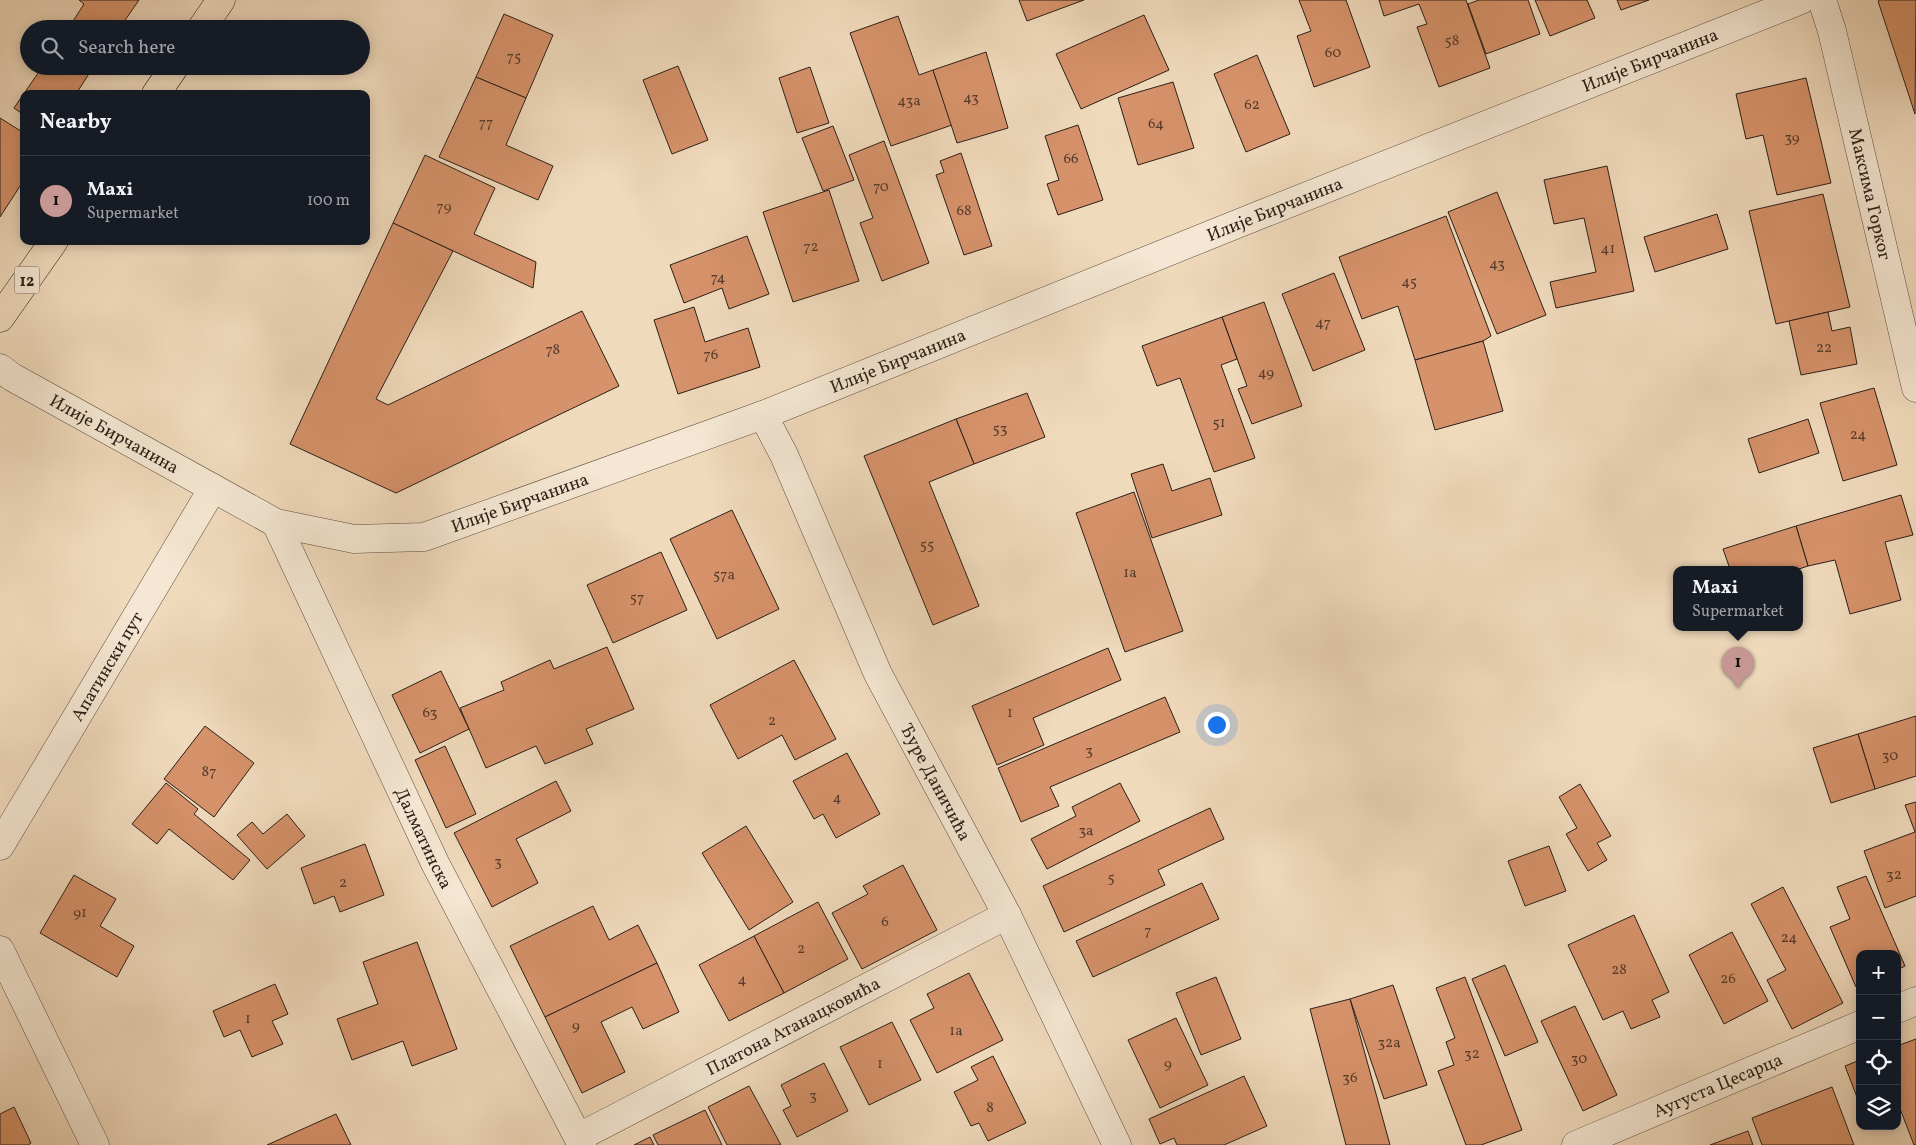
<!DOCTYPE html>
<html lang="en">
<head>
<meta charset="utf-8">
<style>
	body { margin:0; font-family:Vollkorn,serif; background:#20242c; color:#f1f3f6 }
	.controls { position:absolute; right:15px; bottom:15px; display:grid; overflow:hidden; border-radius:10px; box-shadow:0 2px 12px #0003 }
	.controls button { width:45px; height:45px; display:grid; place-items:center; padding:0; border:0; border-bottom:1px solid #363941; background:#171b24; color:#f1f3f6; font:25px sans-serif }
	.you { position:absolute; left:1216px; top:724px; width:18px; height:18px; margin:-12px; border:4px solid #fff; border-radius:50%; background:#1a73e8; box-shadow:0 0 0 8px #1a73e833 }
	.badge { display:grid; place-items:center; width:32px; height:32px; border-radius:50%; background:#c59692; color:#111; font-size:16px; font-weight:700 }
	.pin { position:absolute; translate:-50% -41px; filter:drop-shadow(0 1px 2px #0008) }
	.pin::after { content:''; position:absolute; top:26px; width:18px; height:15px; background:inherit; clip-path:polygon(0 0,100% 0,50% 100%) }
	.popup { position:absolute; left:1673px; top:566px; width:130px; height:65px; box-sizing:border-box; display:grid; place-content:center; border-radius:10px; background:#171b24; filter:drop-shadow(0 1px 4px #0005); font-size:16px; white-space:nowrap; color:#9ea1a6 }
	.popup b { font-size:19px; color:#f1f3f6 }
	.popup::after { content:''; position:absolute; left:50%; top:100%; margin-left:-10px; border:10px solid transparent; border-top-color:#171b24 }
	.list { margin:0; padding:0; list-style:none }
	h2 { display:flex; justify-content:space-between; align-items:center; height:65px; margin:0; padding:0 20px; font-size:21px }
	h2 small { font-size:16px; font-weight:400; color:#9ea1a6 }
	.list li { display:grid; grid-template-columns:32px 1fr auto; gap:15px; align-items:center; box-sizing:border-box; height:90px; padding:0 20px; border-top:1px solid #363941 }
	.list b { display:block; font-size:19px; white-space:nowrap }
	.list p { margin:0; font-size:16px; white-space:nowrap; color:#9ea1a6 }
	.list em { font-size:16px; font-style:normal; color:#9ea1a6 }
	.icon { flex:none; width:28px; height:28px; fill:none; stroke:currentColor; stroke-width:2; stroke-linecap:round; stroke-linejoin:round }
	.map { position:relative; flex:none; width:1916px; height:1145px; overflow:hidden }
	.search { position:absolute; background:#171b24; box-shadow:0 2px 12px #0003; left:20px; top:20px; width:350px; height:55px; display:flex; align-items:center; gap:12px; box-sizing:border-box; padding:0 18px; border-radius:28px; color:#9ea1a6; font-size:19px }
	.panel { position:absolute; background:#171b24; box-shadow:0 2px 12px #0003; left:20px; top:90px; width:350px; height:155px; border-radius:10px }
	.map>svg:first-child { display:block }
	.building { fill:#d6926a; stroke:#2b1f18 }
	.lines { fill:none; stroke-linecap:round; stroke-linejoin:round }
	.minor-casing { stroke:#5c4e41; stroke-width:29 }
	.major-casing { stroke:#2b1f18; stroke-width:29 }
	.minor { stroke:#f5e7d3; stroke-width:28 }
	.major { stroke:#f0dabc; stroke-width:28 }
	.labels { text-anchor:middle; stroke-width:4.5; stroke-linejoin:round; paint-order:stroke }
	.number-label { font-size:15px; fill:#563c2c }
	.shield { fill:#f5e7d3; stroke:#685b50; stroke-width:1 }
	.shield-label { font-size:16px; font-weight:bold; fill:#2b1f18 }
	.street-label { font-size:18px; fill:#2b1f18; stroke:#f5e7d3 }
</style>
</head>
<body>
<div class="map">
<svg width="1916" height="1145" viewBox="0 0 1916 1145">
	<rect width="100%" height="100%" fill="#f0dabc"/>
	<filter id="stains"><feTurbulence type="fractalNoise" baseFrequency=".004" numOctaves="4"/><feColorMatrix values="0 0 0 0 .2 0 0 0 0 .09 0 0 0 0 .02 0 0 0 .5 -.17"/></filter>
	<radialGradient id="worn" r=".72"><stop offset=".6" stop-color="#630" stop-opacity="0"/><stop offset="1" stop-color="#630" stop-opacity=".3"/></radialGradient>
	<g class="building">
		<path d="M79,0H139L119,29H68L84,4Z"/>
		<path d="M1019,0H1084L1027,21Z"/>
		<path d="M1299,0H1346L1370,67L1314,87L1297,36L1311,31Z"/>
		<path d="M1379,0H1466L1490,68L1439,87L1417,27L1427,24L1419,4L1384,16Z"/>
		<path d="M1479,0H1528L1540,34L1486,54L1468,4Z"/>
		<path d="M1535,0H1587L1595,18L1550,36Z"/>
		<path d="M1617,0H1649L1621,10Z"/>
		<path d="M1880,0H1916L1915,114L1878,1Z"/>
		<path d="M504,14L553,35L526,98L476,77Z"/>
		<path d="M1144,15L1169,70L1081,109L1056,54Z"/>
		<path d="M898,16L919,75L933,70L952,125L891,146L850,33Z"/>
		<path d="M986,52L1008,128L957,143L933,70Z"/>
		<path d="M1257,55L1290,134L1246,152L1214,74Z"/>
		<path d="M43,66H94L76,94H24V115L14,108Z"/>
		<path d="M678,66L708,140L672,154L643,80Z"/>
		<path d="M810,67L829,123L797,133L779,78Z"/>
		<path d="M476,77L526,98L506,145L553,166L538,200L439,157Z"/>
		<path d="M1806,78L1831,183L1777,195L1763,135L1746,139L1736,94Z"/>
		<path d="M1173,82L1194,148L1138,165L1118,98Z"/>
		<path d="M0,118L24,133V180L0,217Z"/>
		<path d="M1078,125L1103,200L1058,215L1047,184L1059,180L1045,136Z"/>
		<path d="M833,126L854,180L823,191L802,138Z"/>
		<path d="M884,141L929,263L882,281L860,223L873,218L849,155Z"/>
		<path d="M961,153L992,246L964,255L936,175L944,172L940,161Z"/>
		<path d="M425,155L495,188L474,234L536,262L533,288L393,223Z"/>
		<path d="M1607,166L1634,291L1556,308L1550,282L1596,272L1584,218L1554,224L1544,180Z"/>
		<path d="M829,190L859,281L793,302L763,212Z"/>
		<path d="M1497,192L1546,315L1497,334L1448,212Z"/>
		<path d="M1823,194L1850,307L1776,324L1749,211Z"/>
		<path d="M1717,214L1728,249L1655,272L1644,237Z"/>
		<path d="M1446,216L1491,336L1483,341L1415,360L1398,306L1362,319L1339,257Z"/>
		<path d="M393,223L453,251L376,399L388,405L582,311L619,386L396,493L290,444Z"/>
		<path d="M747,236L769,294L729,309L722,288L684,303L670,265Z"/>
		<path d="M1334,273L1365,350L1313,371L1282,294Z"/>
		<path d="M1264,302L1302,406L1252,424L1238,389L1247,386L1222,317Z"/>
		<path d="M694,307L705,342L748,328L760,367L678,394L654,320Z"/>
		<path d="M1828,312L1832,331L1850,327L1857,364L1801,375L1789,321Z"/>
		<path d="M1222,317L1237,359L1221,365L1255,458L1214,472L1180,378L1157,386L1142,346Z"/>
		<path d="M1483,341L1503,411L1435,430L1415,360Z"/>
		<path d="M1874,388L1897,465L1843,481L1820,403Z"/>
		<path d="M1027,393L1045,437L974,464L956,419Z"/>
		<path d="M956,419L974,464L929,482L979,606L933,625L864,456Z"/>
		<path d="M1808,419L1819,453L1759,473L1748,439Z"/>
		<path d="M1163,464L1172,491L1210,478L1222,515L1152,538L1131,474Z"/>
		<path d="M1134,492L1183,631L1125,652L1076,513Z"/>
		<path d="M1901,495L1913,535L1885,542L1901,600L1850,614L1835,560L1808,566L1796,526Z"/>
		<path d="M732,510L779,609L717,639L670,539Z"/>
		<path d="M1796,526L1808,566L1799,569H1730L1723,549Z"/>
		<path d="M661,552L687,610L613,643L587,585Z"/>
		<path d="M607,647L634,709L586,729L593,744L545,764L536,746L486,768L460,708L504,690L501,682L550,660L554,669Z"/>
		<path d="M1108,648L1121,680L1033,718L1044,745L997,765L972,706Z"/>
		<path d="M794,660L836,739L795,760L782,735L738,759L710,705Z"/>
		<path d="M441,671L469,729L420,753L392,695Z"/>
		<path d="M1165,697L1180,732L1050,787L1059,806L1021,822L998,768Z"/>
		<path d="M1916,716V776L1875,789L1858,734Z"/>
		<path d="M205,726L254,763L214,817L164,779Z"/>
		<path d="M1858,734L1875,789L1831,803L1813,748Z"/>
		<path d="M445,746L476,814L446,828L415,760Z"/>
		<path d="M847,753L880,814L836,838L823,814L814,819L793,781Z"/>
		<path d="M556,781L571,811L516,839L538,883L492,907L454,833Z"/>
		<path d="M166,783L198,809L194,814L250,860L233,880L169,829L157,844L132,824Z"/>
		<path d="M1120,783L1140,821L1047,869L1031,839L1076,816L1072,807Z"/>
		<path d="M1580,784L1611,836L1597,843L1607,860L1588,871L1566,834L1577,828L1559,797Z"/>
		<path d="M1916,802V896L1885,908L1864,851L1915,832L1905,805Z"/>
		<path d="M1210,808L1224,839L1158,870L1165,885L1064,932L1043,886Z"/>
		<path d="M287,814L305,836L267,869L237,835L252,822L263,834Z"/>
		<path d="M746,826L793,902L749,930L702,853Z"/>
		<path d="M365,844L384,895L340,912L334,896L314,904L301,868Z"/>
		<path d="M1549,846L1566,891L1525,906L1508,861Z"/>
		<path d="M903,865L937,930L862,969L832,913L868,894L863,886Z"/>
		<path d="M74,875L116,899L100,926L134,946L117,977L40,933Z"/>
		<path d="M1866,876L1905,966L1897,970V954H1860V986L1856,987L1830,927L1850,919L1837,887Z"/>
		<path d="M1202,883L1219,919L1093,977L1076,941Z"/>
		<path d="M1783,887L1843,1003L1792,1029L1767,980L1786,970L1751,904Z"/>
		<path d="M818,902L848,959L784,993L754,936Z"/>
		<path d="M593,906L609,940L638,925L657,963L545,1017L510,946Z"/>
		<path d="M1634,915L1669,992L1652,1000L1660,1017L1631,1029L1623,1011L1603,1020L1568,945Z"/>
		<path d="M1732,932L1768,1001L1724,1024L1689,955Z"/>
		<path d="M754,936L784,993L729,1021L699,965Z"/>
		<path d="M417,942L457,1049L412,1066L403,1041L352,1060L337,1019L378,1004L363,962Z"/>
		<path d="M657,963L679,1012L643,1029L632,1007L601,1022L625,1072L582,1093L545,1017Z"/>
		<path d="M1505,965L1538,1042L1505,1056L1472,979Z"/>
		<path d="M969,973L1003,1040L937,1073L910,1020L934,1008L927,994Z"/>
		<path d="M1216,977L1241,1039L1201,1055L1176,993Z"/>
		<path d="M1465,977L1522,1130L1481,1145H1466L1438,1071L1454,1065L1446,1042L1455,1038L1436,988Z"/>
		<path d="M275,984L288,1014L272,1021L283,1044L252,1057L240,1030L224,1037L213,1011Z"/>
		<path d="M1393,985L1427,1085L1384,1099L1350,999Z"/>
		<path d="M1350,999L1390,1145H1346L1310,1009Z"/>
		<path d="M1575,1006L1617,1095L1583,1111L1541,1021Z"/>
		<path d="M1176,1018L1208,1085L1160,1108L1128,1040Z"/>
		<path d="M892,1022L921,1080L869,1105L840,1047Z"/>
		<path d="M1916,1039V1145H1914L1899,1106L1897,1107V1046Z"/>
		<path d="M993,1056L1026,1123L988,1141L979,1123L971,1126L954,1092L978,1080L971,1067Z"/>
		<path d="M1860,1060V1105L1845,1066Z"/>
		<path d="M824,1063L848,1111L797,1137L783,1110L791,1106L781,1085Z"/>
		<path d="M1244,1076L1267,1126L1224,1145H1177L1174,1138L1160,1144L1149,1119Z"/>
		<path d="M749,1086L781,1145H727L708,1107Z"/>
		<path d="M1832,1087L1854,1145H1762L1752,1118Z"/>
		<path d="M14,1107L31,1143L28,1145H0V1114Z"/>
		<path d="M705,1110L722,1145H658L653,1135Z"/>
		<path d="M336,1114L351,1145H267Z"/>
		<path d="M1748,1131L1753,1145H1710Z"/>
		<path d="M650,1137L654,1145H634Z"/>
	</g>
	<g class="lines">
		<defs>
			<g id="minor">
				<path id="s1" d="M1822,0L1832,31L1916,388"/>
				<path id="s2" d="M0,368L12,377L276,523L354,539L424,537L763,415L1262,214L1801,0"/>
				<path id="s3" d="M763,415L784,455L878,674L1007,915L1117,1145"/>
				<path id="s4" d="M276,523L435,863L582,1145"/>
				<path id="s5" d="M0,846L213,488"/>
				<path d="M0,950L95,1145"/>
				<path d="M1897,1009L1916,1001"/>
				<path id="s6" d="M579,1137L1007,915"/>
				<path id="s7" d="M1576,1145L1860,1025"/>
			</g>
			<g id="major">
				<path d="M201,29L221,0"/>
				<path d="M156,94L175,66"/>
				<path d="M0,318L54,241"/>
			</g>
		</defs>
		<use href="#minor" class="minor-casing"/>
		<use href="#major" class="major-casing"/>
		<use href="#minor" class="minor"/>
		<use href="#major" class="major"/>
	</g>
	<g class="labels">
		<g class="number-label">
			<text x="1452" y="45">58</text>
			<text x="1333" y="57">60</text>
			<text x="514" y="61">75</text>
			<text x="971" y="102">43</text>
			<text x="909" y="105">43a</text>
			<text x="1252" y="109">62</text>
			<text x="486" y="127">77</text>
			<text x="1156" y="128">64</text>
			<text x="1792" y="142">39</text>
			<text x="1071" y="163">66</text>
			<text x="881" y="191">70</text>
			<text x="444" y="211">79</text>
			<text x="964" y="215">68</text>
			<text x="811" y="251">72</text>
			<text x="1608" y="253">41</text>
			<text x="1497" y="268">43</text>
			<text x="718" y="282">74</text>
			<text x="1409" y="286">45</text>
			<text x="1323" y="327">47</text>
			<text x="1824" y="352">22</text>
			<text x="553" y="354">78</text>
			<text x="711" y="359">76</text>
			<text x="1266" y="377">49</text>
			<text x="1219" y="427">51</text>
			<text x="1000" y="433">53</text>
			<text x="1858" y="439">24</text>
			<text x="927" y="549">55</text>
			<text x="1130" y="577">1a</text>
			<text x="724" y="579">57a</text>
			<text x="637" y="602">57</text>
			<text x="430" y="717">63</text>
			<text x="1010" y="717">1</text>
			<text x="772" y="725">2</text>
			<text x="1089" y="755">3</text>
			<text x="1890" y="760">30</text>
			<text x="209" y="776">87</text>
			<text x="837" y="802">4</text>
			<text x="1086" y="835">3a</text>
			<text x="498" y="866">3</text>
			<text x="1894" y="879">32</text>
			<text x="1111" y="882">5</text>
			<text x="343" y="887">2</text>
			<text x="80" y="917">91</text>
			<text x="885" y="926">6</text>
			<text x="1148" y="935">7</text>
			<text x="1789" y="942">24</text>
			<text x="801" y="953">2</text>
			<text x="1619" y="974">28</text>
			<text x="1728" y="983">26</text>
			<text x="742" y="984">4</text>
			<text x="248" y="1023">1</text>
			<text x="576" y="1030">9</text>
			<text x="956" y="1035">1a</text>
			<text x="1389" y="1047">32a</text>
			<text x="1472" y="1058">32</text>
			<text x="1579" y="1063">30</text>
			<text x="880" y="1068">1</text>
			<text x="1168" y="1068">9</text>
			<text x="1350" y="1082">36</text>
			<text x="813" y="1100">3</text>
			<text x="990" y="1112">8</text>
		</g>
		<rect class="shield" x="14.5" y="266.5" width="25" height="27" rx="4"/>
		<g class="shield-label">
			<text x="27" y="286">12</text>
		</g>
		<g class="street-label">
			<text dy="6" stroke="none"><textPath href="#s2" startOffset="1782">Илије Бирчанина</textPath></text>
			<text dy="6" stroke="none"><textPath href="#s1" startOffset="200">Максима Горког</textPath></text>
			<text dy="6" stroke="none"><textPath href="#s2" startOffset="1378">Илије Бирчанина</textPath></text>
			<text dy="6" stroke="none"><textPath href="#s2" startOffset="972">Илије Бирчанина</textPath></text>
			<text dy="6" stroke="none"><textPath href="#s2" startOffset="132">Илије Бирчанина</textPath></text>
			<text dy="6" stroke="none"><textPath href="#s2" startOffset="568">Илије Бирчанина</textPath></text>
			<text dy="6" stroke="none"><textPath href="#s5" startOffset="209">Апатински пут</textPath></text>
			<text dy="6" stroke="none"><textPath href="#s3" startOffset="406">Ђуре Даничића</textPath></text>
			<text dy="6" stroke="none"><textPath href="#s4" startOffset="348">Далматинска</textPath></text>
			<text dy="6" stroke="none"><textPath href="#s6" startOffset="241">Платона Атанацковића</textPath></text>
			<text dy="6" stroke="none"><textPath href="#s7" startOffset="154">Аугуста Цесарца</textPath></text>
		</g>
	</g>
	<rect width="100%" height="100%" filter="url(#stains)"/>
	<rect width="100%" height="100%" fill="url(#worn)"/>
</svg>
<div class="controls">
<button>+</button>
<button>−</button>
<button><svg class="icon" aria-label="locate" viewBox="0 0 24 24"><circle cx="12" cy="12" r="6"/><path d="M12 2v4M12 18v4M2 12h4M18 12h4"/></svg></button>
<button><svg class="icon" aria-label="layers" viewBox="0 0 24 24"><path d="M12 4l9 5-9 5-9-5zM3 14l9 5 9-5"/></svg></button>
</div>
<div class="you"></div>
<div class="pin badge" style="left:1738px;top:688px">1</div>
<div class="popup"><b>Maxi</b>Supermarket</div>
<div class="search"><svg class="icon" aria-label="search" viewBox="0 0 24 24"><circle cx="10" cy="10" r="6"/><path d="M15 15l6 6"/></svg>Search here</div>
<section class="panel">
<h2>Nearby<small></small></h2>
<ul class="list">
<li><span class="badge">1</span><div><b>Maxi</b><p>Supermarket</p></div><em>100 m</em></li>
</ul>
</section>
</div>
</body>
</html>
